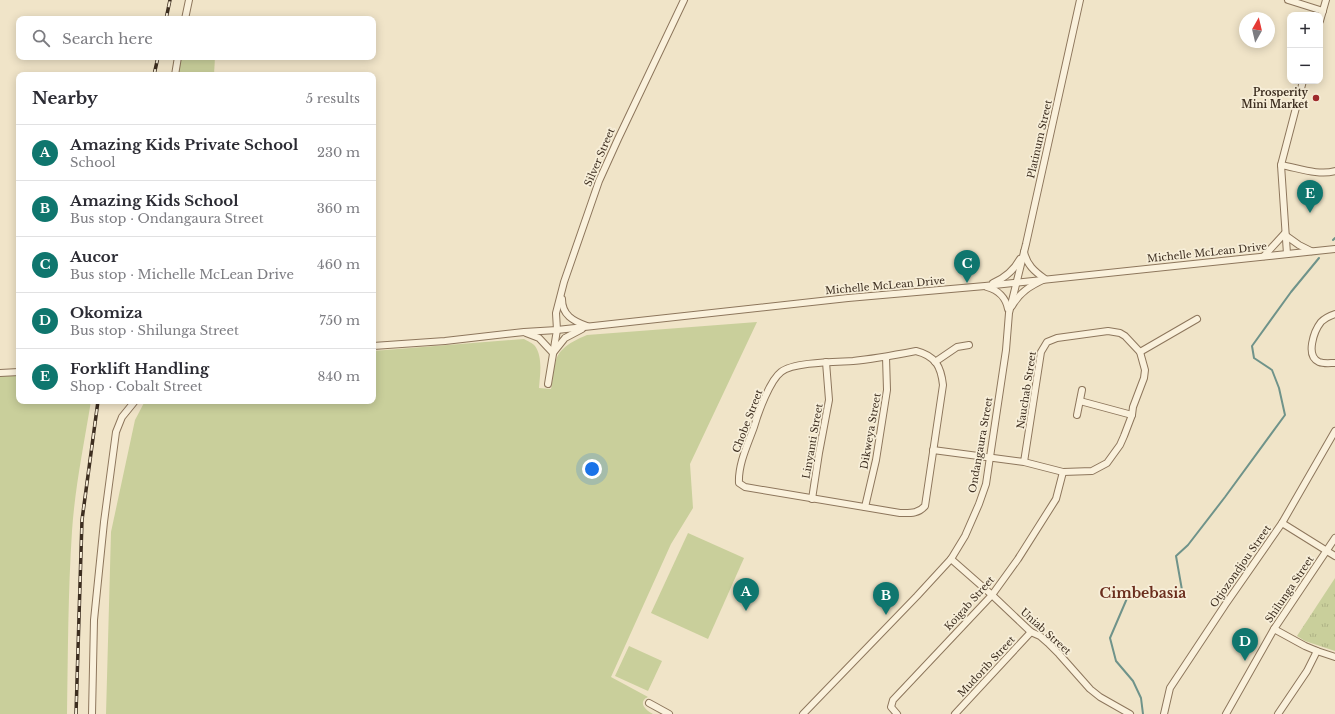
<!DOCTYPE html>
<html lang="en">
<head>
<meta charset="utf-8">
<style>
	body { margin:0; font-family:"Libre Baskerville",serif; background:#f2f2f3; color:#2b2b33 }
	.controls { position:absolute; right:12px; top:12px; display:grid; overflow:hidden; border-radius:8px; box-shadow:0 2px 10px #0003 }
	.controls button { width:36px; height:36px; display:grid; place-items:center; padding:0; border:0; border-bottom:1px solid #e1e1e2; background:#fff; color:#2b2b33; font:20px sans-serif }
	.compass { position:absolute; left:1239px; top:12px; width:36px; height:36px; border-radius:50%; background:#fff; box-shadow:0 2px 10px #0003; rotate:8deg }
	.you { position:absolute; left:592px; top:469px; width:14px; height:14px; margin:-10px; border:3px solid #fff; border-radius:50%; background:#1a73e8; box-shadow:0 0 0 6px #1a73e833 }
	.badge { display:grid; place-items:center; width:26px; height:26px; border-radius:50%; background:#0f766e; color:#fff; font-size:13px; font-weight:700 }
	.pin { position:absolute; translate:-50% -33px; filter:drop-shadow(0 1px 2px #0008) }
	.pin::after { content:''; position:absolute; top:21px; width:14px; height:12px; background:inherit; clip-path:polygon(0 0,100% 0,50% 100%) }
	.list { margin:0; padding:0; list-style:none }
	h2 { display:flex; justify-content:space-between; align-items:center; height:52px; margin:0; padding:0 16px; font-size:17px }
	h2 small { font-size:13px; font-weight:400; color:#7c7c81 }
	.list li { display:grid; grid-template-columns:26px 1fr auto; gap:12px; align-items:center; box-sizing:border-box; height:56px; padding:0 16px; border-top:1px solid #e1e1e2 }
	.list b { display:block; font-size:15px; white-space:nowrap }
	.list p { margin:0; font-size:13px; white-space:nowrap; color:#7c7c81 }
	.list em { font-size:13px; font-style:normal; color:#7c7c81 }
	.icon { flex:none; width:22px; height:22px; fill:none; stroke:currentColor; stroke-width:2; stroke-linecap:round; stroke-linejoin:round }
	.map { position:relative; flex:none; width:1335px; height:714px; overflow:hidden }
	.search { position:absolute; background:#fff; box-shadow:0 2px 10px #0003; left:16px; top:16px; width:360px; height:44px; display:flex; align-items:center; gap:10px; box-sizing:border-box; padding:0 14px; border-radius:8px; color:#7c7c81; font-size:15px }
	.panel { position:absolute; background:#fff; box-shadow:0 2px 10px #0003; left:16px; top:72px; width:360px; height:332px; border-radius:8px }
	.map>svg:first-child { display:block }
	.grass { fill:#c9cf9b }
	.park { fill:url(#park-tufts) }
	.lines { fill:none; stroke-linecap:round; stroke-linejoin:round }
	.stream { stroke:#6f938a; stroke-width:2 }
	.minor-casing { stroke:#8d765c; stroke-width:8 }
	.minor { stroke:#faf1dc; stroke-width:6 }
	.rail-casing { stroke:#3d2e20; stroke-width:3.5 }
	.rail { stroke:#f7eed8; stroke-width:2; stroke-dasharray:6; stroke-linecap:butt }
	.poi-dot { fill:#9e2a2b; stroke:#f7eed8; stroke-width:1.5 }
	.labels { text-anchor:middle; stroke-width:3.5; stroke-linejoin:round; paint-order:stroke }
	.poi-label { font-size:10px; font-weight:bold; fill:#3d2e20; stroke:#f7eed8; text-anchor:end }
	.street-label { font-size:10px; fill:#3d2e20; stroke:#f7eed8 }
	.district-label { font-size:14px; font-weight:bold; fill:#6b2e1e; stroke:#f7eed8 }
</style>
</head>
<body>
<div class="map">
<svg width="1335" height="714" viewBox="0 0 1335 714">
	<defs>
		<pattern id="park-tufts" width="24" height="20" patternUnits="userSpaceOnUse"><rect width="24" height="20" fill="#c9cf9b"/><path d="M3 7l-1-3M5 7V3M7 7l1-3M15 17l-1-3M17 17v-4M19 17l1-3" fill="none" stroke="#aeb285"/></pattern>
	</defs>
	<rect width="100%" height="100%" fill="#f0e4c8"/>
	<g class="grass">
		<path d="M178,57H215L214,75H175Z"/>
		<path d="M757,322L690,464L693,508L671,544L611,677L648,697C637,702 646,711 653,714H106L111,532L135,420L145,401H373V351L524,339C527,341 533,343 535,346C543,357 540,375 539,388L551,389C553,380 553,370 556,360C560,347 575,340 587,335Z"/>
		<path d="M19,372V401H91C84,444 75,487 72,531C68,592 68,653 67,714H0V373Z"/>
		<path d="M688,533L744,558L708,639L651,613Z"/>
		<path d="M629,646L662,661L648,691L615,676Z"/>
	</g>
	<path class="park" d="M1335,578V651L1305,641L1297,636Z"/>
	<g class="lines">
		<g class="stream">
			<path d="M1333,240L1335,238"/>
			<path d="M1143,714L1141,698L1133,681L1116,661L1110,638L1128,596L1163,598L1182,590L1176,556L1188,545L1225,497L1285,415L1279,388L1272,370L1254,358L1252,346L1291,292L1319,258"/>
		</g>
		<defs>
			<g id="minor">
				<path d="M1288,0L1323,11"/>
				<path d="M185,19L189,0"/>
				<path d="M1320,21L1326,0"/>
				<path d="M175,75L178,57"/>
				<path d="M1281,165C1298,168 1319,176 1335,171"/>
				<path d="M1285,235L1299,245L1311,251"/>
				<path d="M1287,254L1281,165L1303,81"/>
				<path d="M1264,256L1285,233"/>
				<path d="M993,283C1005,278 1014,270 1020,259"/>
				<path d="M987,287C998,290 1006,298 1008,309"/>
				<path d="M562,299C562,315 573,321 587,326"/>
				<path d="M1012,306C1020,292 1030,286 1045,279C1034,271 1027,265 1024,252"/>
				<path d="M1335,314C1329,316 1325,318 1321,322C1314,331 1305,356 1319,362C1324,364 1330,363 1335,363"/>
				<path d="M526,333L539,338L553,353L565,338L582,329"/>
				<path d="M373,346L445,341L524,332L557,330L848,298L985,286L1335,249"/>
				<path d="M916,351C936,356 941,367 943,385L925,506C918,514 910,513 900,513L745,487L739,483C738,464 748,444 754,427C758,413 770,380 781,372C793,362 836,362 853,361C874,359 895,355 916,351Z"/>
				<path d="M1140,352L1197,319"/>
				<path d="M935,362L957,347L969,345"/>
				<path d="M0,373L19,372"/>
				<path d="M548,384L557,330L556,313L564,282L590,207L599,181L618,139L684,0"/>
				<path d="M1080,401L1132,415"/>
				<path d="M1077,415L1082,390"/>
				<path d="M933,450L1024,462L1063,472L1092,471L1107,463L1120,445L1124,436L1132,415L1133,407L1144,378L1145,370L1140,352L1125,336L1120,333L1108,331L1057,338L1047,342L1041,352L1024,462"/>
				<path d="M812,499L819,453L829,400L826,362"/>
				<path d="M865,507L876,460L887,390L886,357"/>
				<path d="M1282,523L1335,556"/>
				<path d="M951,559L992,595L1031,632L1040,636L1048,643L1059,654L1090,689L1100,697L1130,714"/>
				<path d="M1274,629L1305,646L1317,651L1335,657"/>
				<path d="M649,703L669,714"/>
				<path d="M92,714L94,620L104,522L116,432L122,417L135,401"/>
				<path d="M803,714L917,596L951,559L965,536L979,504L986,484L990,457L1006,350L1009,313L1026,244L1080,0"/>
				<path d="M897,714L891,707L893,700L992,595L1018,559L1056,499L1063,472"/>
				<path d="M955,714L1031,632"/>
				<path d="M1164,714L1170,688L1225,605L1282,523L1335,431"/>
				<path d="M1226,714L1274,629L1335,538"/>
				<path d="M1278,714L1307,671L1317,651"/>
			</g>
		</defs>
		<use href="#minor" class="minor-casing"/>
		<use href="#minor" class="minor"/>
		<defs>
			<g id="rail">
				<path d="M166,19L170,0"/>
				<path d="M154,75L158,57"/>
				<path d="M76,714L82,520L98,401"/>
			</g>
		</defs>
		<use href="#rail" class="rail-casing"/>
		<use href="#rail" class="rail"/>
	</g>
	<circle class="poi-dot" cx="1316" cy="98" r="4"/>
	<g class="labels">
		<g class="poi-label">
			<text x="1308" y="96">Prosperity<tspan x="1308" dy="12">Mini Market</tspan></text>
		</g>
		<g class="street-label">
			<text transform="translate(1039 139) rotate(-77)" y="4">Platinum Street</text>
			<text transform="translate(599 157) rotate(-67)" y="4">Silver Street</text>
			<text transform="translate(1207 252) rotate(-6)" y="4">Michelle McLean Drive</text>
			<text transform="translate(885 285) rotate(-5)" y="4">Michelle McLean Drive</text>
			<text transform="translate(1026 390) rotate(-81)" y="4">Nauchab Street</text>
			<text transform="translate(747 421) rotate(-69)" y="4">Chobe Street</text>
			<text transform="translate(870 431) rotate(-80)" y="4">Dikweya Street</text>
			<text transform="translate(812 441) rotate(-80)" y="4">Linyanti Street</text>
			<text transform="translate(980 445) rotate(-80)" y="4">Ondangaura Street</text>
			<text transform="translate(1240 566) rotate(-55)" y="4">Otjozondjou Street</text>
			<text transform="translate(1289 589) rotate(-56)" y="4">Shilunga Street</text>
			<text transform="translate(969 603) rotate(-48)" y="4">Koigab Street</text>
			<text transform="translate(1046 631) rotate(42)" y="4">Uniab Street</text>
			<text transform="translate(986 666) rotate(-47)" y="4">Mudorib Street</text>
		</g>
		<g class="district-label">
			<text x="1143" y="598">Cimbebasia</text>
		</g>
	</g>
</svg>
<div class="controls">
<button>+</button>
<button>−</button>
</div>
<svg class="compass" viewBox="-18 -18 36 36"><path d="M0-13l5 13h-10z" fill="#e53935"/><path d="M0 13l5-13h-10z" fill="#7c7c81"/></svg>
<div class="you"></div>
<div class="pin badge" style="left:746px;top:611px">A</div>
<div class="pin badge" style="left:886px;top:615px">B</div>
<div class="pin badge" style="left:967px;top:283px">C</div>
<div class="pin badge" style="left:1245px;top:661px">D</div>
<div class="pin badge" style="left:1310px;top:213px">E</div>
<div class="search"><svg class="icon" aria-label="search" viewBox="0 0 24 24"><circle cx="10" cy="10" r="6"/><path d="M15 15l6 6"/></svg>Search here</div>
<section class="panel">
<h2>Nearby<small>5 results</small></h2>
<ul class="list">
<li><span class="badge">A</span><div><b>Amazing Kids Private School</b><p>School</p></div><em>230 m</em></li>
<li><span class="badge">B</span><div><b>Amazing Kids School</b><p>Bus stop · Ondangaura Street</p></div><em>360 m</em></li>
<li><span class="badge">C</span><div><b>Aucor</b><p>Bus stop · Michelle McLean Drive</p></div><em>460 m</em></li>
<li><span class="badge">D</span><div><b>Okomiza</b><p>Bus stop · Shilunga Street</p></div><em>750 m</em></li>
<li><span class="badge">E</span><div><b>Forklift Handling</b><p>Shop · Cobalt Street</p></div><em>840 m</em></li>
</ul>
</section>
</div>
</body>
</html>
